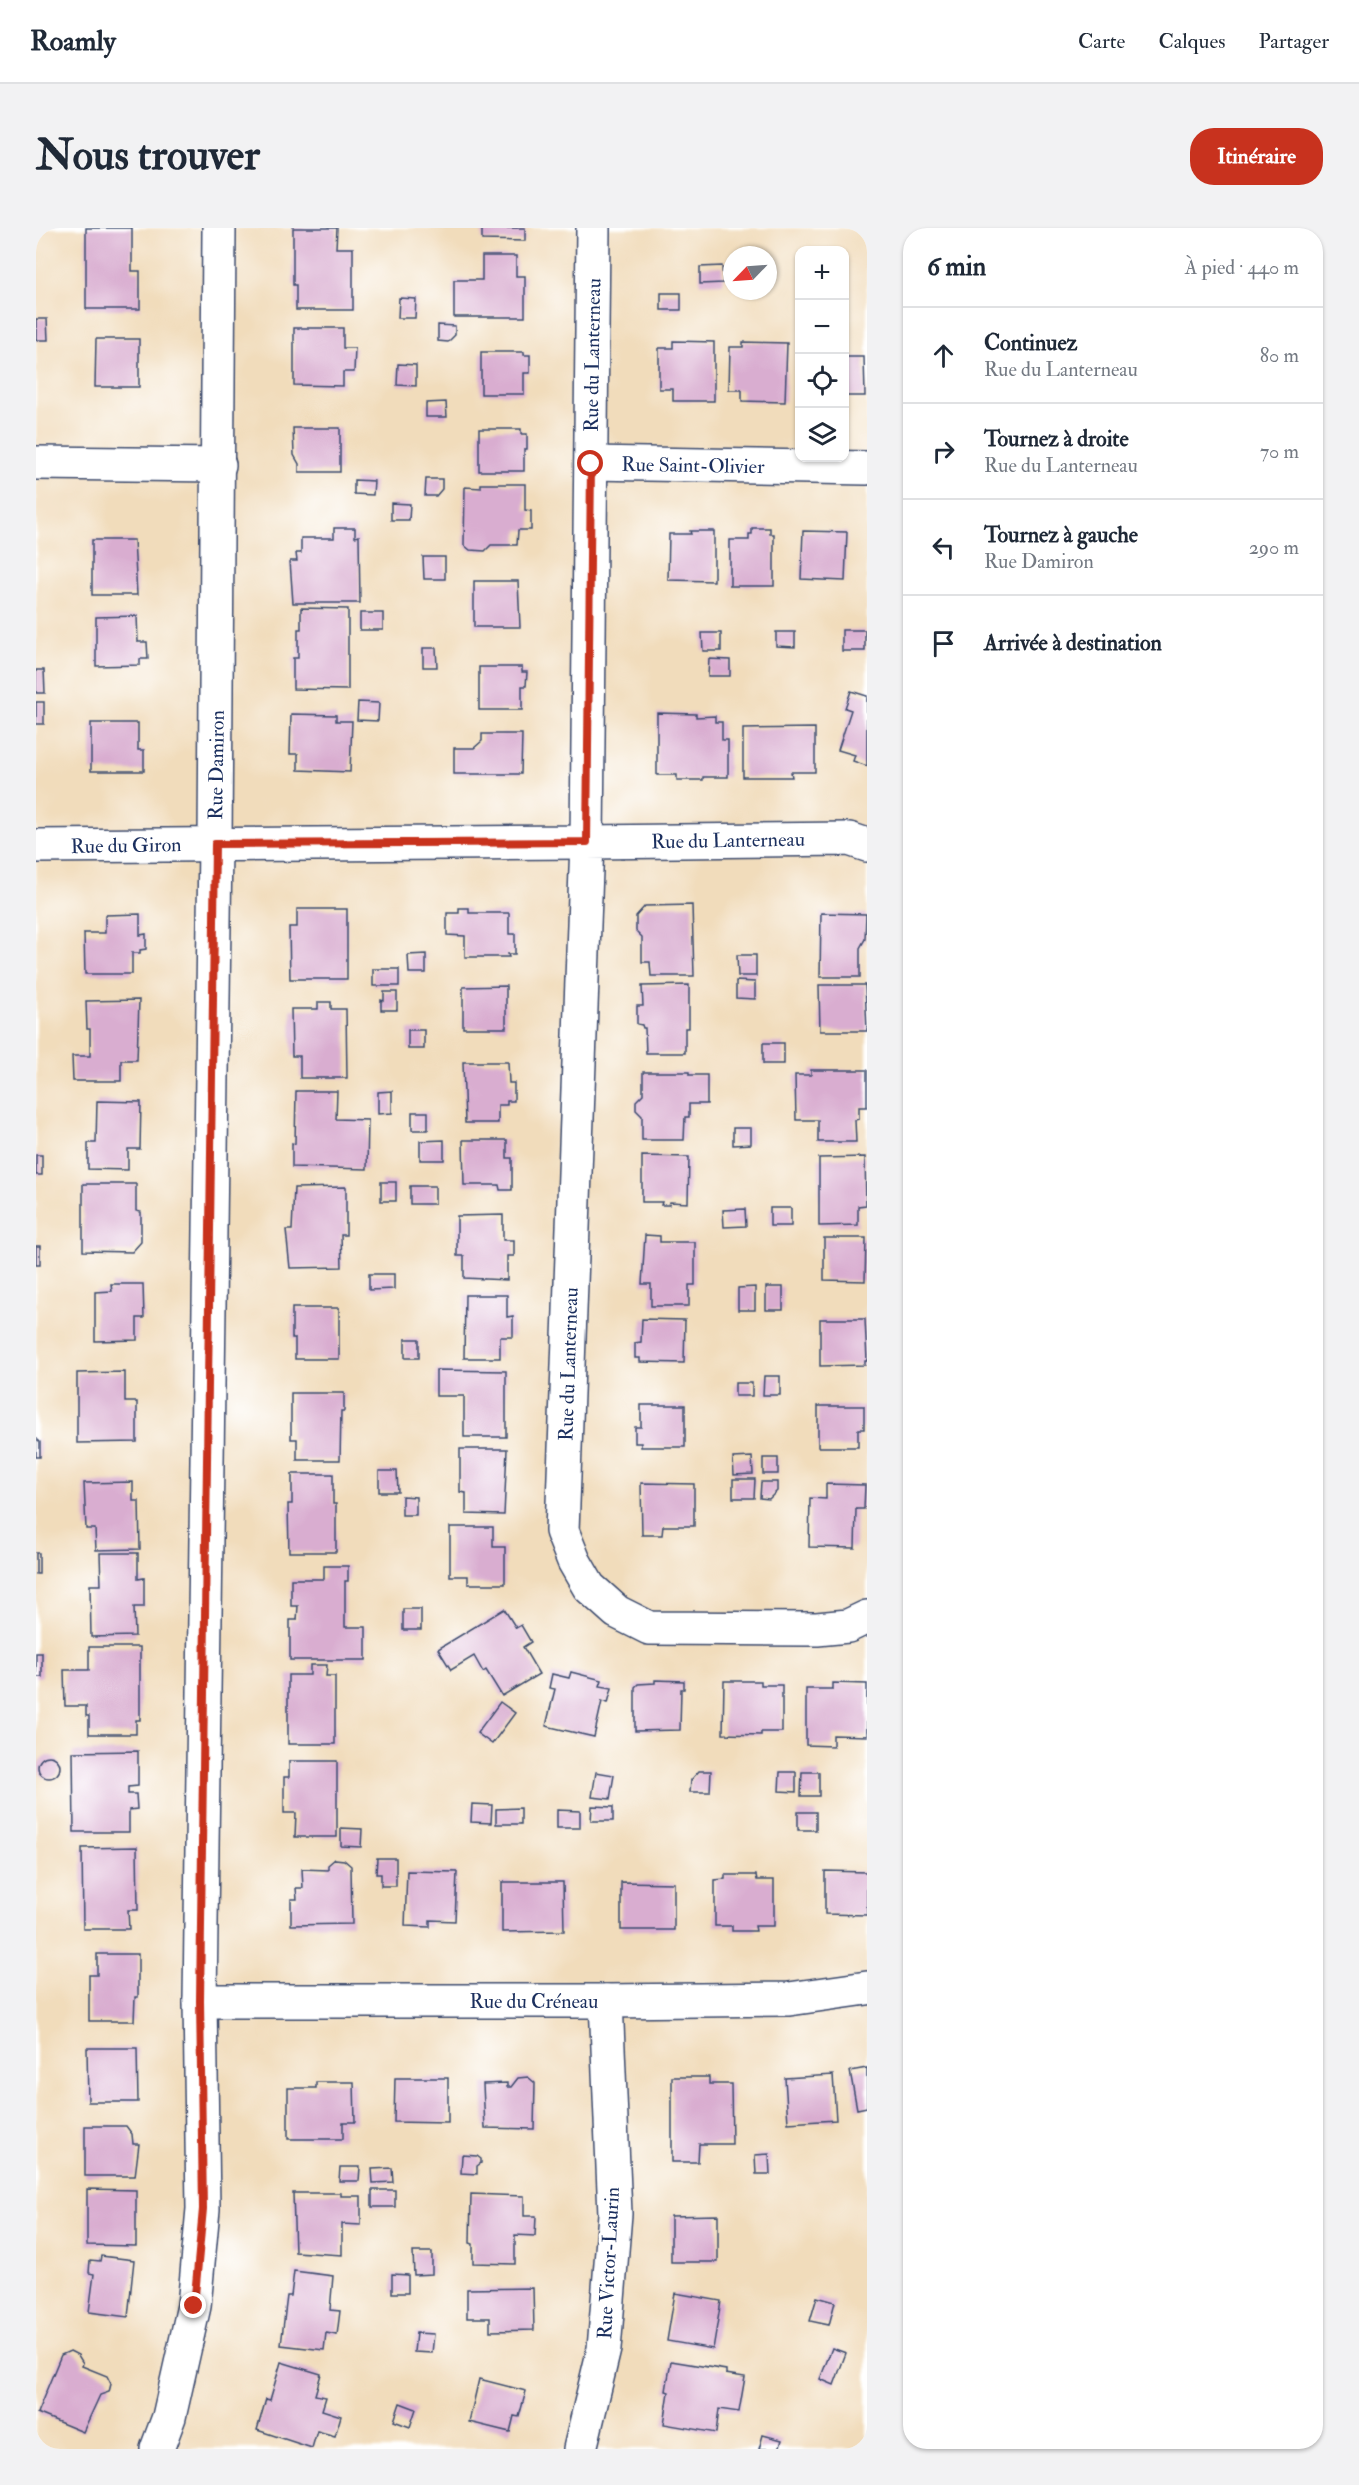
<!DOCTYPE html>
<html lang="fr">
<head>
<meta charset="utf-8">
<style>
	body { margin:0; font-family:"IM FELL Double Pica",serif; background:#f2f2f3; color:#1f2937 }
	.controls { position:absolute; right:18px; top:18px; display:grid; overflow:hidden; border-radius:12px; box-shadow:0 2px 4px #0004 }
	.controls button { width:54px; height:54px; display:grid; place-items:center; padding:0; border:0; border-bottom:2px solid #e0e1e3; background:#fff; color:#1f2937; font:30px sans-serif }
	.compass { position:absolute; left:687px; top:18px; width:54px; height:54px; border-radius:50%; background:#fff; box-shadow:0 2px 4px #0004; rotate:245deg }
	.stop { position:absolute; width:18px; height:18px; margin:-14px; border:4px solid #c8321e; border-radius:50%; background:#fff }
	.stop.end { background:#c8321e; border-color:#fff; box-shadow:0 2px 6px #0008 }
	.list { margin:0; padding:0; list-style:none }
	h2 { display:flex; justify-content:space-between; align-items:center; height:78px; margin:0; padding:0 24px; font-size:26px }
	h2 small { font-size:20px; font-weight:400; color:#747a83 }
	.list li { display:grid; grid-template-columns:39px 1fr auto; gap:18px; align-items:center; box-sizing:border-box; height:96px; padding:0 24px; border-top:2px solid #e0e1e3 }
	.list b { display:block; font-size:22px; white-space:nowrap }
	.list p { margin:0; font-size:20px; white-space:nowrap; color:#747a83 }
	.list em { font-size:20px; font-style:normal; color:#747a83 }
	.icon { flex:none; width:33px; height:33px; fill:none; stroke:currentColor; stroke-width:2; stroke-linecap:round; stroke-linejoin:round }
	.map { position:relative; flex:none; width:831px; height:2221px; overflow:hidden; border-radius:24px }
	header { display:flex; align-items:center; gap:36px; box-sizing:border-box; height:84px; padding:0 30px; background:#fff; border-bottom:2px solid #e0e1e3 }
	header strong { font-size:28px }
	nav { display:flex; gap:33px; margin-inline-start:auto; font-size:21px }
	.intro { display:flex; align-items:center; justify-content:space-between; box-sizing:border-box; height:144px; padding:0 36px }
	h1 { margin:0; font-size:42px }
	.button { padding:15px 27px; border-radius:24px; background:#c8321e; color:#fff; font-size:21px; font-weight:700 }
	main { display:flex; gap:36px; padding:0 36px }
	aside { flex:1; background:#fff; border-radius:24px; box-shadow:0 2px 4px #0004 }
	.map>svg:first-child { display:block }
	.building { fill:#d9add0 }
	.lines { fill:none; stroke-linecap:round; stroke-linejoin:round }
	.minor-casing { stroke:#3b496c; stroke-width:36 }
	.minor { stroke:#fff; stroke-width:33 }
	.route { stroke:#c8321e; stroke-width:8 }
	.labels { text-anchor:middle; stroke-width:6; stroke-linejoin:round; paint-order:stroke }
	.street-label { font-size:20px; fill:#1b2f5e; stroke:#fff }
</style>
</head>
<body>
<header>
<strong>Roamly</strong>
<nav><a>Carte</a><a>Calques</a><a>Partager</a></nav>
</header>
<div class="intro"><h1>Nous trouver</h1><a class="button">Itinéraire</a></div>
<main>
<div class="map">
<svg width="831" height="2221" viewBox="0 0 831 2221">
	<rect width="100%" height="100%" fill="#fff"/>
	<filter id="ink" filterUnits="userSpaceOnUse"><feTurbulence type="fractalNoise" baseFrequency=".0167" numOctaves="2"/><feDisplacementMap in="SourceGraphic" scale="12" xChannelSelector="R" yChannelSelector="G"/><feConvolveMatrix kernelMatrix="1 2 1 2 8 2 1 2 1" color-interpolation-filters="sRGB"/></filter>
	<filter id="wash" filterUnits="userSpaceOnUse"><feTurbulence type="fractalNoise" baseFrequency=".008" numOctaves="4" result="noise"/><feDisplacementMap in="SourceGraphic" scale="24" xChannelSelector="R" yChannelSelector="G"/><feGaussianBlur stdDeviation="1.35" result="paint"/><feColorMatrix in="noise" values="0 0 0 0 0 0 0 0 0 0 0 0 0 0 0 0 0 1.4 0 .05"/><feComposite in="paint" operator="in"/></filter>
	<g filter="url(#wash)">
		<rect width="100%" height="100%" fill="#f1dcbb"/>
		<g id="blocks">
			<g class="building">
				<path d="M50,0H96V43H104V81H50Z"/>
				<path d="M257,0H301L300,20H317V82H260V57H257Z"/>
				<path d="M446,0H489V13L446,12Z"/>
				<path d="M446,28H480V48H489V89H418V52H446Z"/>
				<path d="M686,38L687,55L664,56V39Z"/>
				<rect x="625" y="65" width="20" height="17"/>
				<path d="M363,70L380,71L379,90H362Z"/>
				<path d="M0,91H11L12,112H0Z"/>
				<path d="M402,97L419,98V107L412,114L402,113Z"/>
				<path d="M258,100H307V120H319L318,144H307V158L258,157Z"/>
				<path d="M60,111H103V159H59Z"/>
				<path d="M637,113L678,114V173H637V161H623V120H637Z"/>
				<path d="M707,114L751,115L749,174L706,173V162H693L694,119H707Z"/>
				<path d="M445,124H488V127H494V145H488V166H445Z"/>
				<path d="M808,129H828L829,168H808Z"/>
				<path d="M362,136L380,137V158L361,157Z"/>
				<path d="M410,174L411,189H390V175Z"/>
				<path d="M257,200H304V244H263V236L258,227Z"/>
				<path d="M443,201H485V206H491V221H488V243H443Z"/>
				<path d="M390,251H406V261L400,268H389Z"/>
				<path d="M318,252L338,253L337,267L318,266Z"/>
				<path d="M445,256H489V282L495,283V302H482L481,317H455L449,323L434,322L428,317L429,259L445,260Z"/>
				<path d="M355,275L374,276L373,292H355Z"/>
				<path d="M298,300H319V309L323,308L324,375H257L254,333H261L260,325H265V310H298Z"/>
				<path d="M716,300H734V306H738V358H694V312H713V306H716Z"/>
				<path d="M654,303H678V353L632,352L633,306H655Z"/>
				<path d="M767,303L811,304L809,353L765,351Z"/>
				<path d="M56,312H98L101,367H56Z"/>
				<path d="M387,329H409V351H388Z"/>
				<path d="M438,353H482L484,399H438Z"/>
				<path d="M265,380L312,381V462L257,461V430H262V401H265Z"/>
				<rect x="324" y="385" width="23" height="17"/>
				<path d="M101,388L102,414H111L112,431H104V437L60,438V389Z"/>
				<rect x="806" y="402" width="23" height="21"/>
				<path d="M740,404H759V419L740,418Z"/>
				<path d="M666,405H685V423H667Z"/>
				<path d="M387,420H400L401,439H387Z"/>
				<path d="M673,431L694,432V448H672Z"/>
				<path d="M443,439H486V444H491L490,458H486V482H443Z"/>
				<path d="M0,442H8L9,465H0Z"/>
				<path d="M815,463L831,468V538L817,533L819,527L802,522L815,482L809,480Z"/>
				<rect x="0" y="474" width="8" height="22"/>
				<path d="M322,474L343,475L342,493L321,492Z"/>
				<path d="M621,485L660,486V489L679,488V494H686V512H692V549H667V552H641V547H621Z"/>
				<path d="M255,486L300,487V493H316L314,544L262,542V526H254Z"/>
				<path d="M55,495H102V522H108V543H55Z"/>
				<path d="M779,500V544H755L756,549H707V501Z"/>
				<path d="M446,506H486L485,546H418V520H438L446,513Z"/>
				<path d="M656,677L658,748H615L614,734H606V709L600,703V688L609,678Z"/>
				<path d="M423,680H433V685H473V706H479V726H472L473,729H429V708L411,707V685H423Z"/>
				<path d="M261,681H311V751H254L253,699H261Z"/>
				<path d="M785,685L830,686L829,711L824,720V749H784Z"/>
				<path d="M104,686V707L110,706V721L104,722V725H96V746H49L48,705H69V687Z"/>
				<path d="M390,726V745H373L372,727Z"/>
				<path d="M701,727H720V748H702Z"/>
				<rect x="337" y="741" width="26" height="17"/>
				<path d="M700,753L719,754V771L700,770Z"/>
				<path d="M653,757V800H649V825H610L609,800H607L606,797L601,796V778H607L606,758Z"/>
				<path d="M783,757H829L831,803H784Z"/>
				<path d="M470,758V800H427V759Z"/>
				<path d="M348,764H361V782H345V772L348,773Z"/>
				<path d="M103,772L101,832H85V853H37L36,828H54V801H51L50,773Z"/>
				<path d="M282,774H295V781H310L311,850H264V828H256L255,781H282Z"/>
				<rect x="372" y="802" width="16" height="19"/>
				<rect x="727" y="815" width="21" height="21"/>
				<path d="M427,834H472L473,855H478V873H471V877H462V895H429Z"/>
				<path d="M775,842H831V879H823V891L819,892L820,914H782V892H760L759,847H775Z"/>
				<path d="M607,844H653V847H671V876H653V889H649L648,912H606V888L600,882V873L607,866Z"/>
				<path d="M260,863H301L300,891L332,892L331,941L256,939V915L259,916Z"/>
				<path d="M356,863V885L342,886V864Z"/>
				<path d="M61,873L105,874L104,921H92V942L52,941V915H60Z"/>
				<rect x="376" y="884" width="16" height="18"/>
				<path d="M697,900H715V916L697,917Z"/>
				<path d="M408,912V932H384V913Z"/>
				<path d="M427,912H471V930H476V962H464L463,957H428Z"/>
				<rect x="0" y="927" width="6" height="20"/>
				<path d="M606,928L653,929L652,975L634,974L633,977H625L626,974H606Z"/>
				<path d="M829,929L830,977L822,978V997L783,998V930Z"/>
				<rect x="345" y="954" width="15" height="19"/>
				<path d="M47,956H100V983L105,984V1014L96,1024L47,1023Z"/>
				<rect x="374" y="958" width="25" height="18"/>
				<path d="M310,959V1007H305L306,1039L254,1040L250,1002H256L258,960Z"/>
				<rect x="734" y="980" width="21" height="18"/>
				<path d="M709,981L710,998L688,999L687,982Z"/>
				<path d="M467,987V1012H478V1028H471V1052L428,1050V1028H421V988Z"/>
				<path d="M609,1007L624,1008V1014H659V1057H653V1078H615V1056H606Z"/>
				<path d="M788,1010H830L829,1053L788,1052Z"/>
				<rect x="0" y="1018" width="4" height="19"/>
				<path d="M333,1046H358V1061L333,1062Z"/>
				<path d="M75,1056H107L108,1090H101V1112L59,1113V1064L76,1063Z"/>
				<path d="M719,1059V1082H702V1060Z"/>
				<rect x="730" y="1059" width="17" height="23"/>
				<path d="M429,1067H471V1089L477,1088V1109H464V1130H428Z"/>
				<path d="M256,1080H303V1131H259V1110H256Z"/>
				<path d="M606,1091L649,1092L648,1135L604,1134V1130H599V1115L605,1114Z"/>
				<path d="M784,1091H829L831,1133H829V1137L784,1138Z"/>
				<rect x="369" y="1111" width="14" height="19"/>
				<path d="M400,1142L470,1143V1209H428V1168H400Z"/>
				<path d="M89,1144V1174H101V1214L41,1215V1145Z"/>
				<path d="M728,1148H744V1167H727Z"/>
				<rect x="699" y="1155" width="17" height="13"/>
				<path d="M255,1165H308V1183H305L304,1232H261V1211H255Z"/>
				<path d="M605,1177H649V1219H605V1215H599V1199H605Z"/>
				<path d="M782,1178H828V1201H822V1219H782Z"/>
				<path d="M0,1210L4,1214V1229H0Z"/>
				<path d="M424,1221H471L468,1287L430,1286V1265L424,1264Z"/>
				<path d="M716,1229L717,1246L698,1247L697,1230Z"/>
				<rect x="727" y="1230" width="15" height="16"/>
				<path d="M343,1243H361L362,1264H343Z"/>
				<path d="M256,1246H297V1276H300V1324H253L252,1276H256Z"/>
				<path d="M697,1251H719L718,1270H697Z"/>
				<path d="M97,1254V1273H103L104,1321L60,1322L59,1301H50L48,1255Z"/>
				<path d="M725,1254H741V1263L733,1271L724,1270Z"/>
				<path d="M605,1255L658,1256V1298H627L626,1307H606Z"/>
				<path d="M790,1256L829,1257L828,1281H820L819,1320L773,1319L774,1270L790,1271Z"/>
				<path d="M366,1268L380,1269V1287H366Z"/>
				<path d="M414,1299H457V1319H469V1356H432V1348H414Z"/>
				<rect x="0" y="1325" width="3" height="21"/>
				<path d="M64,1325H102V1351L108,1350V1379H98L99,1408L55,1409L54,1357H65Z"/>
				<path d="M288,1338H312V1353H309V1399H330V1432H254V1392H261L262,1378H255V1351H288Z"/>
				<rect x="367" y="1381" width="18" height="21"/>
				<path d="M468,1381L480,1400L485,1397L495,1414L487,1419L503,1446L466,1468L450,1442L447,1444L438,1428L415,1442L402,1421Z"/>
				<path d="M53,1419H104V1492H100V1506H53V1488H50V1478H29L28,1442H53Z"/>
				<rect x="0" y="1425" width="6" height="24"/>
				<path d="M274,1437H291L290,1448H299V1516H252V1447H274Z"/>
				<path d="M535,1444L566,1452L564,1458L576,1460L572,1475L566,1473L558,1509L510,1498L519,1461L513,1460L516,1446L533,1450Z"/>
				<path d="M619,1452L648,1453V1461H645L644,1502L599,1503V1459L602,1456L619,1455Z"/>
				<path d="M688,1453H725V1457H746V1504H725V1507L687,1506Z"/>
				<path d="M797,1455L831,1456V1508L797,1507V1518L770,1517V1461H797Z"/>
				<path d="M464,1474L479,1485L456,1516L441,1505Z"/>
				<path d="M102,1523V1558L92,1559V1566H100L101,1581L93,1582V1604H38L37,1524Z"/>
				<circle cx="13" cy="1539" r="11"/>
				<path d="M253,1533H301V1609H259L260,1585H248V1549H253Z"/>
				<path d="M663,1543H675L674,1564H654L655,1552Z"/>
				<path d="M560,1544L578,1547L574,1571L556,1569Z"/>
				<path d="M744,1544H760V1564L743,1563Z"/>
				<path d="M766,1544H783V1568H765Z"/>
				<path d="M436,1576L456,1577L455,1595L435,1594Z"/>
				<path d="M556,1578L577,1579V1593H555Z"/>
				<path d="M485,1580V1596H460V1581Z"/>
				<path d="M521,1582L544,1583V1600H521Z"/>
				<rect x="762" y="1584" width="18" height="18"/>
				<path d="M305,1600L326,1601L325,1619L305,1618Z"/>
				<path d="M101,1619L102,1682H92L93,1701H47L46,1620Z"/>
				<path d="M341,1630H360V1658H345V1646H340Z"/>
				<path d="M299,1631L308,1632L315,1638L316,1696L255,1697V1671H261L260,1660H267L266,1641L292,1642V1637Z"/>
				<path d="M371,1643L421,1644L419,1693L394,1692V1699L369,1698Z"/>
				<path d="M789,1643L831,1644V1687L789,1686Z"/>
				<path d="M689,1647H720L721,1652H738V1698H719L720,1703H696V1698H679V1652L689,1651Z"/>
				<path d="M466,1654H527L528,1703L466,1704Z"/>
				<path d="M585,1654L638,1655V1702H585Z"/>
				<path d="M61,1726H102V1769H99L98,1793H53V1747H61Z"/>
				<path d="M51,1820H101L102,1874H52Z"/>
				<path d="M831,1840V1879L821,1881L814,1843Z"/>
				<path d="M797,1847L800,1892L752,1895L749,1850Z"/>
				<path d="M492,1849L499,1855L498,1901L449,1900L447,1856L471,1855V1859H475L482,1850Z"/>
				<path d="M636,1849H673V1856H695L696,1916H663L662,1934H636Z"/>
				<path d="M359,1850H412V1895L358,1894Z"/>
				<path d="M280,1854H318L319,1894H307V1911H252V1860H280Z"/>
				<path d="M49,1898H90L96,1906L97,1916H103L99,1948H49Z"/>
				<path d="M733,1926L734,1946H720L719,1927Z"/>
				<path d="M426,1927L441,1928L445,1931V1935L441,1938V1946L425,1945Z"/>
				<path d="M304,1939H324L323,1953H303Z"/>
				<path d="M356,1940L357,1954L337,1955L336,1941Z"/>
				<path d="M51,1961L100,1962V2018L51,2017Z"/>
				<rect x="336" y="1962" width="23" height="17"/>
				<path d="M257,1965H305V1968H325V1997L306,1996V2027L259,2024Z"/>
				<path d="M435,1966L488,1968V1988H500L499,2008L479,2007V2036L437,2035V2016L434,2015Z"/>
				<path d="M682,1987V2034H635V1988Z"/>
				<path d="M377,2024H396V2046L378,2047Z"/>
				<path d="M65,2028L98,2032L92,2089L53,2084L58,2046L53,2045L54,2032L64,2033Z"/>
				<path d="M258,2043L297,2048L294,2082L304,2083L301,2107L290,2105L288,2122L245,2117L251,2068H255Z"/>
				<path d="M356,2046L372,2047V2065H356Z"/>
				<path d="M497,2060L498,2102L454,2103V2090H431V2061Z"/>
				<path d="M639,2065L685,2073L677,2121L631,2113Z"/>
				<path d="M781,2069L799,2074L793,2097L774,2093Z"/>
				<path d="M380,2105L398,2106L396,2125L378,2124Z"/>
				<path d="M796,2120L810,2125L798,2157L784,2151Z"/>
				<path d="M34,2123L42,2127L47,2135L46,2138L71,2148L75,2156L73,2164L64,2167L47,2204L1,2185L25,2127Z"/>
				<path d="M635,2133L690,2142V2146L709,2149L703,2184L683,2181L680,2205L628,2196L633,2164L630,2163Z"/>
				<path d="M245,2134L285,2146L279,2167L290,2169L286,2182L305,2188L299,2208L281,2203L276,2220L221,2202L230,2171L234,2172Z"/>
				<path d="M443,2151L490,2163L483,2189L478,2188L474,2204L433,2194Z"/>
				<path d="M364,2175L380,2181L374,2199L358,2193Z"/>
				<path d="M727,2207L746,2212L743,2221H723Z"/>
			</g>
		</g>
	</g>
	<g filter="url(#ink)">
		<use href="#blocks" fill-opacity="0" stroke="#3b496c" stroke-width="1.5"/>
		<g class="lines">
			<defs>
				<g id="minor">
					<path d="M0,235L183,237"/>
					<path d="M555,235L831,240"/>
					<path d="M831,617L813,611L551,614L526,1303L538,1333L553,1359L581,1384L613,1400L781,1401L812,1398L831,1389"/>
					<path d="M0,618L551,614L557,0"/>
					<path d="M164,1773H570L753,1771L831,1760"/>
					<path d="M121,2221L133,2189L158,2078L167,1981L164,1773L179,616L183,0"/>
					<path d="M544,2221L568,2121L579,1986L570,1773"/>
				</g>
			</defs>
			<use href="#minor" class="minor-casing"/>
			<use href="#minor" class="minor"/>
		</g>
	</g>
	<g class="lines" filter="url(#ink)">
		<path class="route" d="M158,2078L167,1981L164,1773L179,616L551,614L555,236"/>
	</g>
	<g class="labels">
		<g class="street-label">
			<text transform="translate(556 127) rotate(-89)" y="7">Rue du Lanterneau</text>
			<text transform="translate(657 237) rotate(1)" y="7">Rue Saint-Olivier</text>
			<text transform="translate(180 537) rotate(-89)" y="7">Rue Damiron</text>
			<text transform="translate(692 612) rotate(-1)" y="7">Rue du Lanterneau</text>
			<text transform="translate(90 617) rotate(-1)" y="7">Rue du Giron</text>
			<text transform="translate(532 1136) rotate(-88)" y="7">Rue du Lanterneau</text>
			<text x="498" y="1780">Rue du Créneau</text>
			<text transform="translate(572 2035) rotate(-87)" y="7">Rue Victor-Laurin</text>
		</g>
	</g>
</svg>
<div class="controls">
<button>+</button>
<button>−</button>
<button><svg class="icon" aria-label="locate" viewBox="0 0 24 24"><circle cx="12" cy="12" r="6"/><path d="M12 2v4M12 18v4M2 12h4M18 12h4"/></svg></button>
<button><svg class="icon" aria-label="layers" viewBox="0 0 24 24"><path d="M12 4l9 5-9 5-9-5zM3 14l9 5 9-5"/></svg></button>
</div>
<svg class="compass" viewBox="-18 -18 36 36"><path d="M0-13l5 13h-10z" fill="#e53935"/><path d="M0 13l5-13h-10z" fill="#747a83"/></svg>
<div class="stop" style="left:555px;top:236px"></div>
<div class="stop end" style="left:158px;top:2078px"></div>
</div>
<aside>
<h2>6 min<small>À pied · 440 m</small></h2>
<ul class="list">
<li><svg class="icon" aria-label="ahead" viewBox="0 0 24 24"><path d="M12 20V5M6 11l6-6 6 6"/></svg><div><b>Continuez</b><p>Rue du Lanterneau</p></div><em>80 m</em></li>
<li><svg class="icon" aria-label="right" viewBox="0 0 24 24"><path d="M7 20v-9h11M14 6l5 5-5 5"/></svg><div><b>Tournez à droite</b><p>Rue du Lanterneau</p></div><em>70 m</em></li>
<li><svg class="icon" aria-label="left" viewBox="0 0 24 24"><path d="M17 20v-9H6M10 6l-5 5 5 5"/></svg><div><b>Tournez à gauche</b><p>Rue Damiron</p></div><em>290 m</em></li>
<li><svg class="icon" aria-label="arrive" viewBox="0 0 24 24"><path d="M6 21V4h12l-3 4 3 4H6"/></svg><div><b>Arrivée à destination</b></div></li>
</ul>
</aside>
</main>
</body>
</html>
